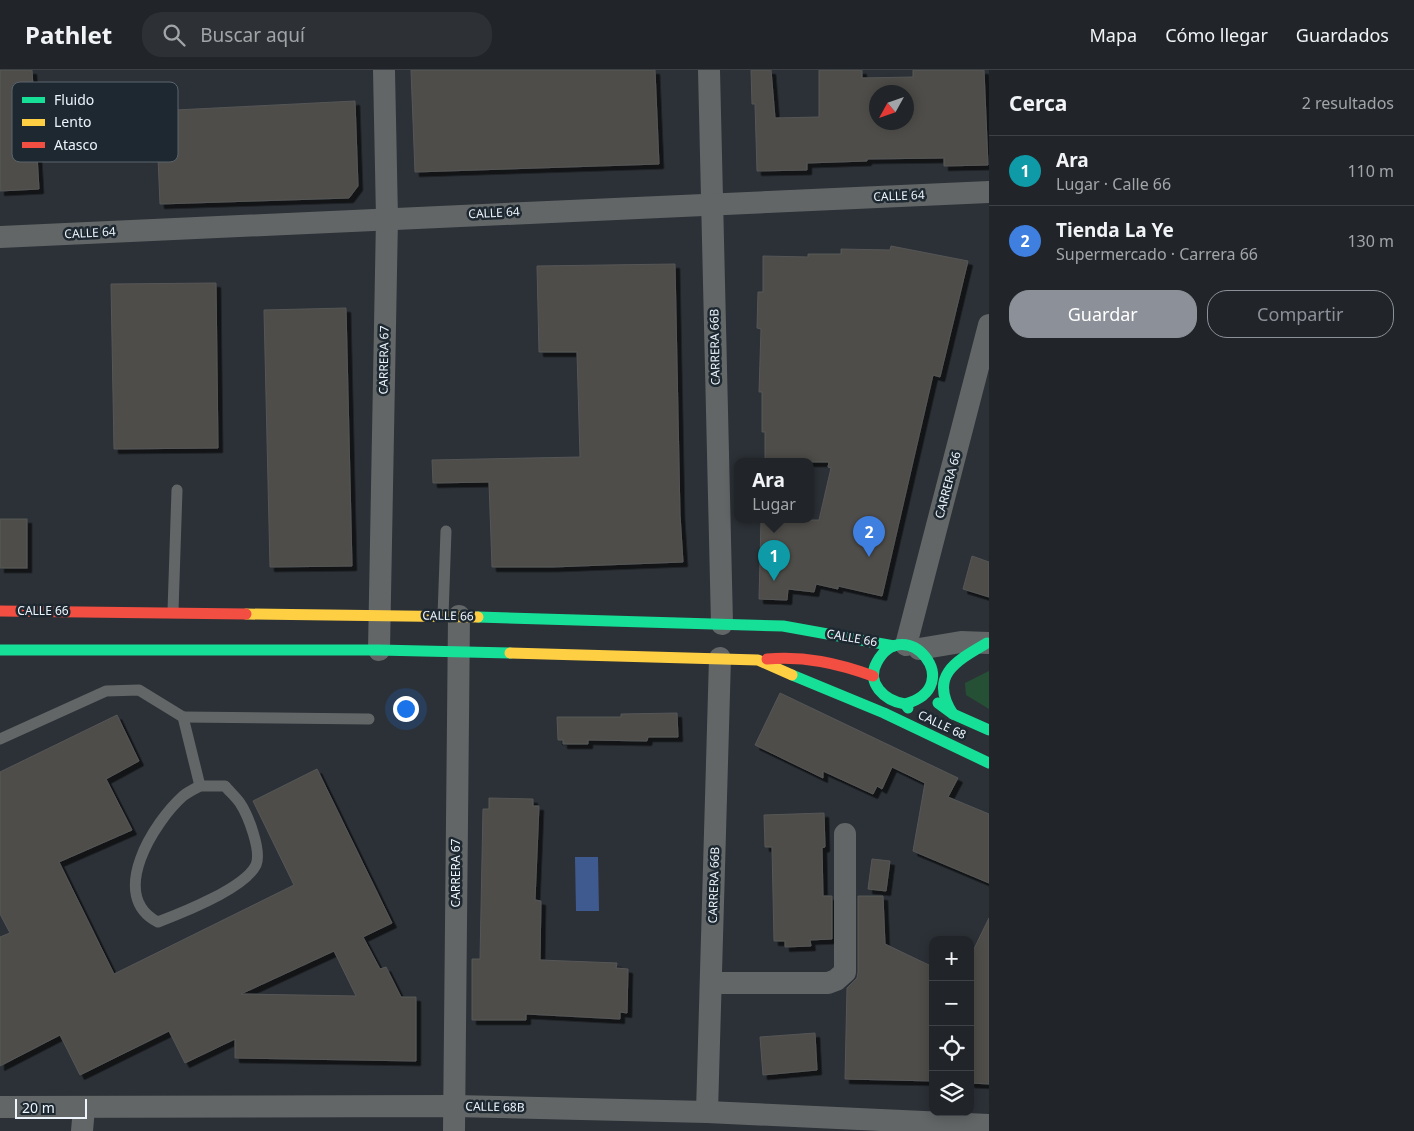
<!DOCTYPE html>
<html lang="es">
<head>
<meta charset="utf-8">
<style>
	body { margin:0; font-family:"Noto Sans",sans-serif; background:#2d3135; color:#f1f3f6 }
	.controls { position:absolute; right:15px; bottom:15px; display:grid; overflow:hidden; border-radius:10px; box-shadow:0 2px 12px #0003 }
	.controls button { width:45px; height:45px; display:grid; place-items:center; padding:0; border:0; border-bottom:1px solid #3e4246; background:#212529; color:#f1f3f6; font:25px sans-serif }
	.compass { position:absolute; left:869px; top:15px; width:45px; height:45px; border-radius:50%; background:#212529; box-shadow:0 2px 12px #0003; rotate:230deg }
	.scale { position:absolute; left:15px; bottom:12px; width:72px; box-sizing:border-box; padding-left:5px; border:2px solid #edf4fb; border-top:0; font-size:14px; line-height:18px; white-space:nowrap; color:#edf4fb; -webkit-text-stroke:4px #1d2831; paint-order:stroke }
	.you { position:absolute; left:405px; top:638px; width:18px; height:18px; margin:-12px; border:4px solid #fff; border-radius:50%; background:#1a73e8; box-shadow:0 0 0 8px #1a73e833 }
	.badge { display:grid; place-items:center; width:32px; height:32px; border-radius:50%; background:#8c9099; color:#fff; font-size:16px; font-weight:700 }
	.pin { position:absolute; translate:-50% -41px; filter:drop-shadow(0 1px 2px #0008) }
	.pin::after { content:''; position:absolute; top:26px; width:18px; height:15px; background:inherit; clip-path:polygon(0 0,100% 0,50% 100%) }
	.popup { position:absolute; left:734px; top:388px; width:80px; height:65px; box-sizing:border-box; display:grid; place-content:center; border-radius:10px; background:#212529; filter:drop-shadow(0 1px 4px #0005); font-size:16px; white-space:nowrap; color:#a2a5a8 }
	.popup b { font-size:19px; color:#f1f3f6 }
	.popup::after { content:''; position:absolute; left:50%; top:100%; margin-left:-10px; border:10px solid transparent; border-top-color:#212529 }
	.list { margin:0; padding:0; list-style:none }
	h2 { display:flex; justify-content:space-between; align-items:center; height:65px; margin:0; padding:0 20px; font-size:21px }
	h2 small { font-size:16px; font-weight:400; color:#a2a5a8 }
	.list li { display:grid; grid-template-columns:32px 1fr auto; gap:15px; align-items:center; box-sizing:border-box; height:70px; padding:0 20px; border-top:1px solid #3e4246 }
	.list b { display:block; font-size:19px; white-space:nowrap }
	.list p { margin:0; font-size:16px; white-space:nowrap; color:#a2a5a8 }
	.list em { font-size:16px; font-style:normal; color:#a2a5a8 }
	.actions { display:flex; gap:10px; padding:15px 20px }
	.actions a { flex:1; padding:11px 0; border:1px solid #8c9099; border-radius:20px; text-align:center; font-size:18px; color:#8c9099 }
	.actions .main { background:#8c9099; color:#fff }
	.icon { flex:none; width:28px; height:28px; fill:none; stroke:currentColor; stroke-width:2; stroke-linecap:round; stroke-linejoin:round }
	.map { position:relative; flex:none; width:989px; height:1061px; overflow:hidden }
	header { display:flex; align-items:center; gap:30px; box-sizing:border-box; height:70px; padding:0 25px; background:#212529; border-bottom:1px solid #3e4246 }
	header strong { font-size:24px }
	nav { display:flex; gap:28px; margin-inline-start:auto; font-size:18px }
	.search { width:350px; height:45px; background:#2d3135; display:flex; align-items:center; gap:12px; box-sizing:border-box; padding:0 18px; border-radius:20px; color:#a2a5a8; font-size:19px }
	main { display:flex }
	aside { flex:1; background:#212529 }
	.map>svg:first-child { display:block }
	.green { fill:#265035 }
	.water { fill:#3f5a8f }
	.building { fill:#504e48; stroke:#555657; fill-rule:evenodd; filter:url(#shadow) }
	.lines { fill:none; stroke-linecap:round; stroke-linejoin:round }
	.lane { stroke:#626667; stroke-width:11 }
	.street { stroke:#626667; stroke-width:22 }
	.fast { stroke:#16e098; stroke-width:11 }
	.slow { stroke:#ffcf43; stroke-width:11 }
	.jam { stroke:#f24e42; stroke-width:11 }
	.labels { text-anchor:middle; stroke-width:5; stroke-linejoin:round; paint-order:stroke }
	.street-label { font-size:12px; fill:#edf4fb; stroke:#1d2831 }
	.key { fill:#1d2831; stroke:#5b656e; stroke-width:1 }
	.key-label { font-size:14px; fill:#edf4fb }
</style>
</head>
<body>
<header>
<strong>Pathlet</strong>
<div class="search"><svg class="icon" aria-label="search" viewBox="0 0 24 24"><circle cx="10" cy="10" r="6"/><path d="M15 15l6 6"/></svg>Buscar aquí</div>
<nav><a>Mapa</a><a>Cómo llegar</a><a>Guardados</a></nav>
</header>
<main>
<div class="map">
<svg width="989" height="1061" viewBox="0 0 989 1061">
	<defs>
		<filter id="shadow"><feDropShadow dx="4.5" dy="4.5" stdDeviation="0" flood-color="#0009"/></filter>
	</defs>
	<rect width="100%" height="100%" fill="#2c3137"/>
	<path class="green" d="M989,601V639L966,625L965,613Z"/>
	<path class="water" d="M575,787H598L599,841H576Z"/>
	<g class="building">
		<path d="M0,0H32L39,119L0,121Z"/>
		<path d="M411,0H655L659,94L415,102Z"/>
		<path d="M751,0H771L775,48L819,47V0H862V8L913,7V0H984L988,95L944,96V88L867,89V91L807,93V100L757,101L755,34H752ZM876,22H906V52H876Z"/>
		<path d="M355,31L358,116L349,128L160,134L156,41Z"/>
		<path d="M891,176L968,191L940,307L933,305L882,526L838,516V519L816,514L814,522L788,519L787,530L759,529L761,450H819L831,398L828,397L829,392H765V362H762V322H759L761,259L757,258L758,222H763V186L808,187V184H841V179L890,180Z"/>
		<path d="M675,194L680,445L683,492L553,497H492L489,412L433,413L432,390L580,387L577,282H539L537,196Z"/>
		<path d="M216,213L218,378L114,379L111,214Z"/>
		<path d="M346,238L352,496L270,497L264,240Z"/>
		<rect x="0" y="449" width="27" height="49"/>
		<path d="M972,486L989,492V527L963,519Z"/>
		<path d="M780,623L958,708L948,727L989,744V813L913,781L925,713L892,697L882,719L877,716L873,724L823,701V708L755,675Z"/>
		<path d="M677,643L678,667H648L647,671L588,670V674H563V670H558L557,647H621V644Z"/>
		<path d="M117,645L139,691L106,709L132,760L59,792L114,904L294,815L253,731L317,699L392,853L363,867L380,899L386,897L401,927H416V991L235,988V969L185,993L169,961L80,1005L60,965L0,996V867L10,863L0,844V702ZM334,881L356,926L241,924Z"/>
		<path d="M489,728L533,729V736H539L535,830L541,831L540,890L617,893L616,898L628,899L627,943L620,942V949L526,944V950H472V889H480L483,739H489Z"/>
		<path d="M824,743L825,777L822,778L823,826H832V869L810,870L811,876L785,877V871H774L772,777H765L764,745Z"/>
		<path d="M872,789L890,791L886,821L868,819Z"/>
		<path d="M858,826H883L885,874L933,897V1011L845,1009L847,918L857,908L858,902Z"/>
		<path d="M989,848V1014L970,1013V887Z"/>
		<path d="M815,963L817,1000L763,1005L760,967Z"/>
	</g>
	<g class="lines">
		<g class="lane">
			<path d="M173,541L177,420"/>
			<path d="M443,546L446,461"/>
			<path d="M183,647L369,649"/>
			<path d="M0,669L106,621L139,620L183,647L200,716"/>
			<path d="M200,716H225C229,721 236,727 240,733C248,745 262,781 256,795C245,818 182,843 158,852C107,826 154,752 183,726C188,722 194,719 200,716Z"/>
		</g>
		<g class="street">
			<path d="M709,0L722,554"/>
			<path d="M0,167L989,122"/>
			<path d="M906,575L989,255"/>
			<path d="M919,579L961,572L989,573"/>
			<path d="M379,580L387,148L384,0"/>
			<path d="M711,913H828L836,910L845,902V764"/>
			<path d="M0,1037L455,1036L707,1042L989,1055"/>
			<path d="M707,1042L720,588"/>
			<path d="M82,1061L84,1038"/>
			<path d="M454,1061L459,546"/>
		</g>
		<g class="fast">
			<path d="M478,547L783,556L894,576"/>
			<path d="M0,580H379L510,583"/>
			<path d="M792,605L884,643L989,693"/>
			<path d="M938,633L953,644L989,660"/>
			<path d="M905,634C969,616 905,541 877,592C865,613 885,631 905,634L908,638"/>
			<path d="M953,644C928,606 956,591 987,573"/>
		</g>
		<g class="slow">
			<path d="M246,544L478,547"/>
			<path d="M510,583L758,590L792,605"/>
		</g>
		<g class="jam">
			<path d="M0,541L246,544"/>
			<path d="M767,589C805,586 837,593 873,606"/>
		</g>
	</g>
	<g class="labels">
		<g class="street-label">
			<text transform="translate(899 126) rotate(-2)" y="4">CALLE 64</text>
			<text transform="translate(494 143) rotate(-3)" y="4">CALLE 64</text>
			<text transform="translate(90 163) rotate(-3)" y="4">CALLE 64</text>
			<text transform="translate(715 277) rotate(-91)" y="4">CARRERA 66B</text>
			<text transform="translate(384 290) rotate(-89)" y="4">CARRERA 67</text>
			<text transform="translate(948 415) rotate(-75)" y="4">CARRERA 66</text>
			<text x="43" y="545">CALLE 66</text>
			<text transform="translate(448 546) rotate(1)" y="4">CALLE 66</text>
			<text transform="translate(852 568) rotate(10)" y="4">CALLE 66</text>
			<text transform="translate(942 655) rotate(25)" y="4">CALLE 68</text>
			<text transform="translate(456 803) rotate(-90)" y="4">CARRERA 67</text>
			<text transform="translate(714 815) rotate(-88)" y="4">CARRERA 66B</text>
			<text transform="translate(495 1037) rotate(1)" y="4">CALLE 68B</text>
		</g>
	</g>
	<rect x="12" y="12" width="166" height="80" rx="8" class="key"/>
	<rect x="22" y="27" width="23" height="6" fill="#16e098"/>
	<rect x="22" y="49" width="23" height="7" fill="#ffcf43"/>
	<rect x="22" y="72" width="23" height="6" fill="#f24e42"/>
	<g class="key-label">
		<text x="54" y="35">Fluido</text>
		<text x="54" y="57">Lento</text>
		<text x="54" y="80">Atasco</text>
	</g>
</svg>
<div class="controls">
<button>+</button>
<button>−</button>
<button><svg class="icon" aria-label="locate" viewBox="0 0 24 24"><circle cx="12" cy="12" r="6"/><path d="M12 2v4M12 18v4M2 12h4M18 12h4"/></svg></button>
<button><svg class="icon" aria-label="layers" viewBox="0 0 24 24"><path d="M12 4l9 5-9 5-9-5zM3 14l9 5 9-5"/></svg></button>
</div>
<svg class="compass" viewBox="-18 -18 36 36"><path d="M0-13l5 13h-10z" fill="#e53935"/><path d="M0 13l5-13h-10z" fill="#a2a5a8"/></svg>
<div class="scale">20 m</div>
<div class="you"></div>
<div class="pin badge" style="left:774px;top:511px;background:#0f9aa8">1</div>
<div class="popup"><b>Ara</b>Lugar</div>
<div class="pin badge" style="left:869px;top:487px;background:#3f7fe0">2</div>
</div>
<aside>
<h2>Cerca<small>2 resultados</small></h2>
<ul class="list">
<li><span class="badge" style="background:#0f9aa8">1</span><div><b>Ara</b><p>Lugar · Calle 66</p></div><em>110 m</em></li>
<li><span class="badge" style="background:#3f7fe0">2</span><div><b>Tienda La Ye</b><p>Supermercado · Carrera 66</p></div><em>130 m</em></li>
</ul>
<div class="actions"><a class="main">Guardar</a><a>Compartir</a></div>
</aside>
</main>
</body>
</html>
